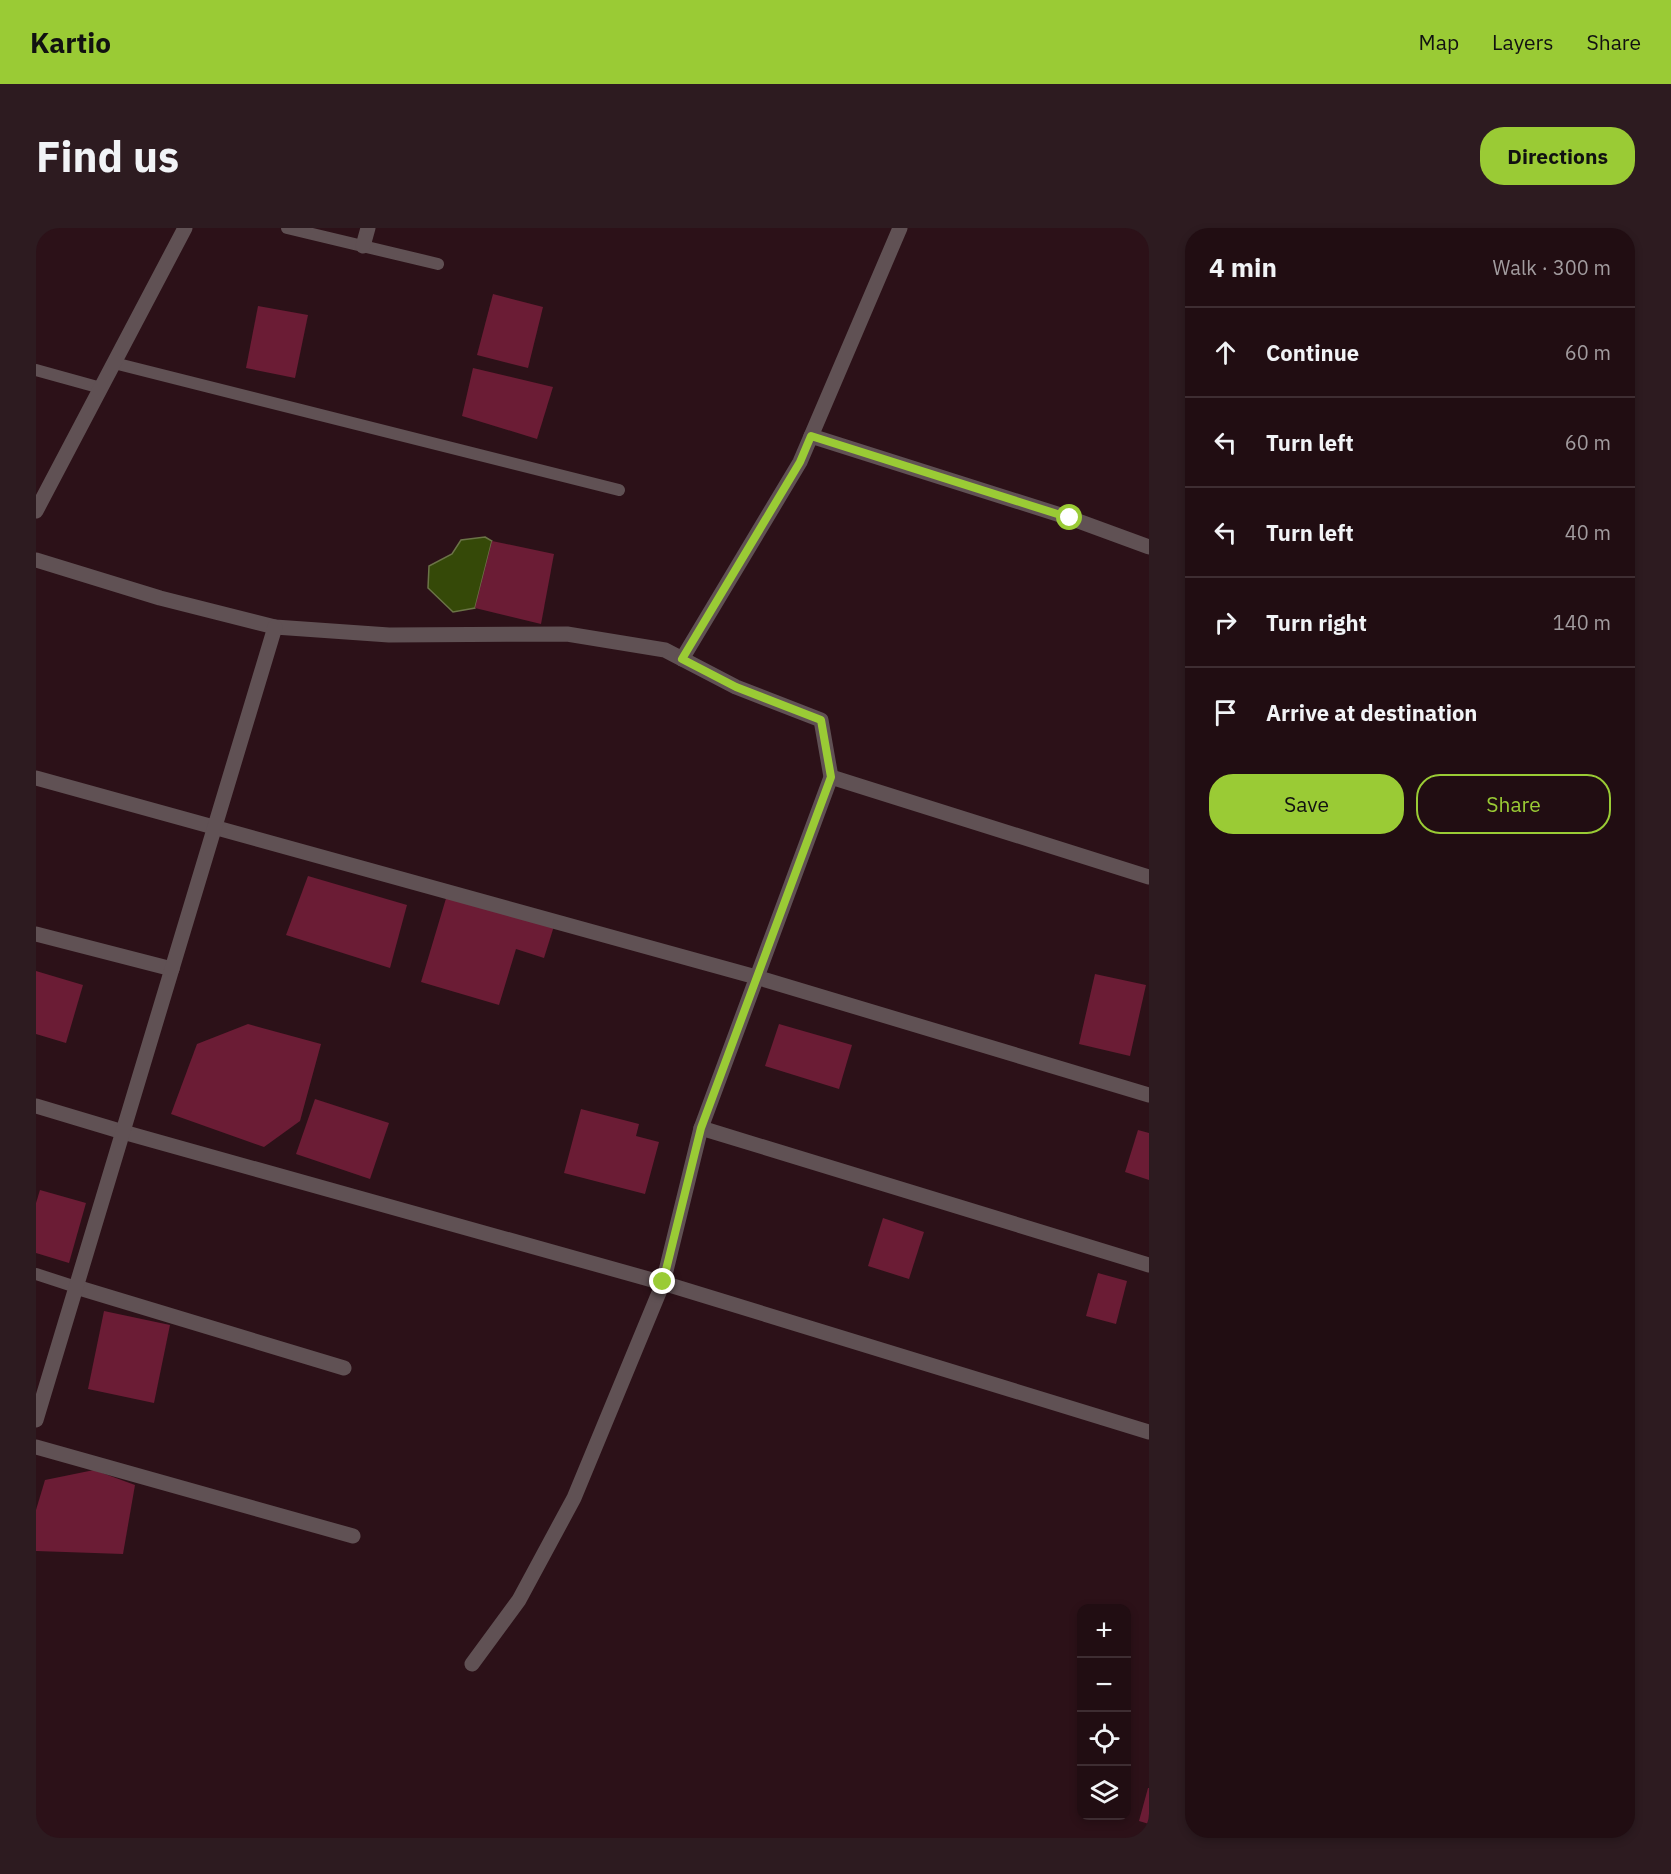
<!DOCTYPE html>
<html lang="en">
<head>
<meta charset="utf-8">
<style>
	body { margin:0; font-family:"IBM Plex Sans",sans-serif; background:#2d1b20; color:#f1f3f6 }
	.controls { position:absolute; right:18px; bottom:18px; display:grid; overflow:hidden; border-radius:12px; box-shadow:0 3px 9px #0003 }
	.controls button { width:54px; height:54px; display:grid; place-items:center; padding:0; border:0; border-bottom:2px solid #3e2d32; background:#210d12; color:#f1f3f6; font:30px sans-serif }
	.stop { position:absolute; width:18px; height:18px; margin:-14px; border:4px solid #9acb35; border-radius:50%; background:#fff }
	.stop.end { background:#9acb35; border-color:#fff; box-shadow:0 2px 6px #0008 }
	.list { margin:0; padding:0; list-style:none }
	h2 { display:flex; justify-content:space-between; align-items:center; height:78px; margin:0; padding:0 24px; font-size:26px }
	h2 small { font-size:20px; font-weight:400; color:#a29c9f }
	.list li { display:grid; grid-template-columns:39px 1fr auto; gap:18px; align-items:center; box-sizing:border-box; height:90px; padding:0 24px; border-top:2px solid #3e2d32 }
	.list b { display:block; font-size:22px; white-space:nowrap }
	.list em { font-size:20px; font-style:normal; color:#a29c9f }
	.actions { display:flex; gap:12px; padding:18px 24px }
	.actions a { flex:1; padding:14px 0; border:2px solid #9acb35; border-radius:24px; text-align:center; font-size:21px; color:#9acb35 }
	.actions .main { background:#9acb35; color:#111 }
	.icon { flex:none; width:33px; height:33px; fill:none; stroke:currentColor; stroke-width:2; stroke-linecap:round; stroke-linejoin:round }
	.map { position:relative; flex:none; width:1113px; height:1610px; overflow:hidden; border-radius:24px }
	header { display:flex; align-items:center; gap:36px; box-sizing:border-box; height:84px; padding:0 30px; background:#9acb35; color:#111 }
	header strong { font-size:28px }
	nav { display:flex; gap:33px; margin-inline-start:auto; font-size:21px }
	.intro { display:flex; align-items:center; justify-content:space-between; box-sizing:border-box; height:144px; padding:0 36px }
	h1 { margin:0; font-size:42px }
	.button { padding:15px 27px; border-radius:24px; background:#9acb35; color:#111; font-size:21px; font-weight:700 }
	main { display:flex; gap:36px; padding:0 36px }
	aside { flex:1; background:#210d12; border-radius:24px; box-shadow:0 3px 9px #0003 }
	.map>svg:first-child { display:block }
	.water { fill:#354908; stroke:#6b7347; stroke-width:1.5 }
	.building { fill:#6b1c35 }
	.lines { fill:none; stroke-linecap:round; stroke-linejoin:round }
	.service { stroke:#605154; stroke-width:12 }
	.minor { stroke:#605154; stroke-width:15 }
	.route { stroke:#9acb35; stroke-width:8 }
</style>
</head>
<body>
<header>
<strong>Kartio</strong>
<nav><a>Map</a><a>Layers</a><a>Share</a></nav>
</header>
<div class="intro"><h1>Find us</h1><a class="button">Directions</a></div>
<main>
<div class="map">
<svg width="1113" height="1610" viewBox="0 0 1113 1610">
	<rect width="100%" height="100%" fill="#2c1118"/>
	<path class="water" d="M449,309L456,313L439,380L417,384L392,360L393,338L416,326L425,312Z"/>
	<g class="building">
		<path d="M457,66L507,79L492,140L441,127Z"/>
		<path d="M222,78L272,87L259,150L210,140Z"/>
		<path d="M437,140L517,159L501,211L426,188Z"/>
		<path d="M456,313L518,326L505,396L439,380Z"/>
		<path d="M272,648L371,677L354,740L250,707Z"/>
		<path d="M411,667L518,698L508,730L480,721L463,777L385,754Z"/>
		<path d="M0,743L47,757L30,815L0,806Z"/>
		<path d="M1059,746L1110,757L1094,828L1043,816Z"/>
		<path d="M212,796L285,816L264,893L228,919L135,886L161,816Z"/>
		<path d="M743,796L816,817L803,861L729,838Z"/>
		<path d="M279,871L353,895L334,951L260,926Z"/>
		<path d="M545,881L603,896L600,908L623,914L609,966L528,945Z"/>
		<path d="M1102,902L1113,905V952L1089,944Z"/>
		<path d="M4,962L50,975L33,1035L0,1025V975Z"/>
		<path d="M847,990L888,1004L873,1051L832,1038Z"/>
		<path d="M1062,1045L1091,1053L1080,1096L1050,1088Z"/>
		<path d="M68,1083L134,1097L118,1175L52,1161Z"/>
		<path d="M58,1242L99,1257L87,1326L0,1323V1282L9,1252Z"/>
		<path d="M1112,1560H1113V1596L1103,1593Z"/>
	</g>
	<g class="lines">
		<g class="service">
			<path d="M251,0L402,36"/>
			<path d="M78,135L583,262"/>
			<path d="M0,142L65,160"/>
			<path d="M0,1046L40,1059"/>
		</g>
		<g class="minor">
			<path d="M327,18L332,0"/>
			<path d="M775,208L1034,290L1113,319"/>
			<path d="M0,283L149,0"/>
			<path d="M0,332L124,370L239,399L353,407L531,406L629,422L700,459L785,492L795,549L665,900L627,1055L538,1270L483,1372L436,1436"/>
			<path d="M646,431L764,234L864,0"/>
			<path d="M795,549L1113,649"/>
			<path d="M0,550L720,749L1113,867"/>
			<path d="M0,706L136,741"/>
			<path d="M0,878L87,904L627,1055L1113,1204"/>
			<path d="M665,900L1113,1037"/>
			<path d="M40,1059L308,1140"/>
			<path d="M0,1192L239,399"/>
			<path d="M0,1219L317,1308"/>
		</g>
	</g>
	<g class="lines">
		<path class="route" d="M627,1054L665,900L795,549L785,492L700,459L646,431L764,234L775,208L1034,290"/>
	</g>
</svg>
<div class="controls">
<button>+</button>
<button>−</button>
<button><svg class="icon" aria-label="locate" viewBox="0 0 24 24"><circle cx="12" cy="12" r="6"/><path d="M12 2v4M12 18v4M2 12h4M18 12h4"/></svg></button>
<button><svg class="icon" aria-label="layers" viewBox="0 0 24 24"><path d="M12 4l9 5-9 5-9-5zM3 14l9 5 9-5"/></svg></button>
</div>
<div class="stop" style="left:1034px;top:290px"></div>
<div class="stop end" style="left:627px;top:1054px"></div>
</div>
<aside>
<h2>4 min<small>Walk · 300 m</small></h2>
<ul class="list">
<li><svg class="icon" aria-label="ahead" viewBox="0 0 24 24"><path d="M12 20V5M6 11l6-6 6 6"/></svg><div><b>Continue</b></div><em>60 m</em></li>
<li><svg class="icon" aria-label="left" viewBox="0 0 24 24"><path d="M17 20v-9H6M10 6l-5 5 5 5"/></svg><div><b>Turn left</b></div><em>60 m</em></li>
<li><svg class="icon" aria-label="left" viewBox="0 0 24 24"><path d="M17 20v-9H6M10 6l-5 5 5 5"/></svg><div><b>Turn left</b></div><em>40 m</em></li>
<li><svg class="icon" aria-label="right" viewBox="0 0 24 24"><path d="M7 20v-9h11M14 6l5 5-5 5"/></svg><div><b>Turn right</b></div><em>140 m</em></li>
<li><svg class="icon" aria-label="arrive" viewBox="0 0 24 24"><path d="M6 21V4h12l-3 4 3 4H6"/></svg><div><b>Arrive at destination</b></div></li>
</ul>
<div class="actions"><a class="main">Save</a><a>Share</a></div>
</aside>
</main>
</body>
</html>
